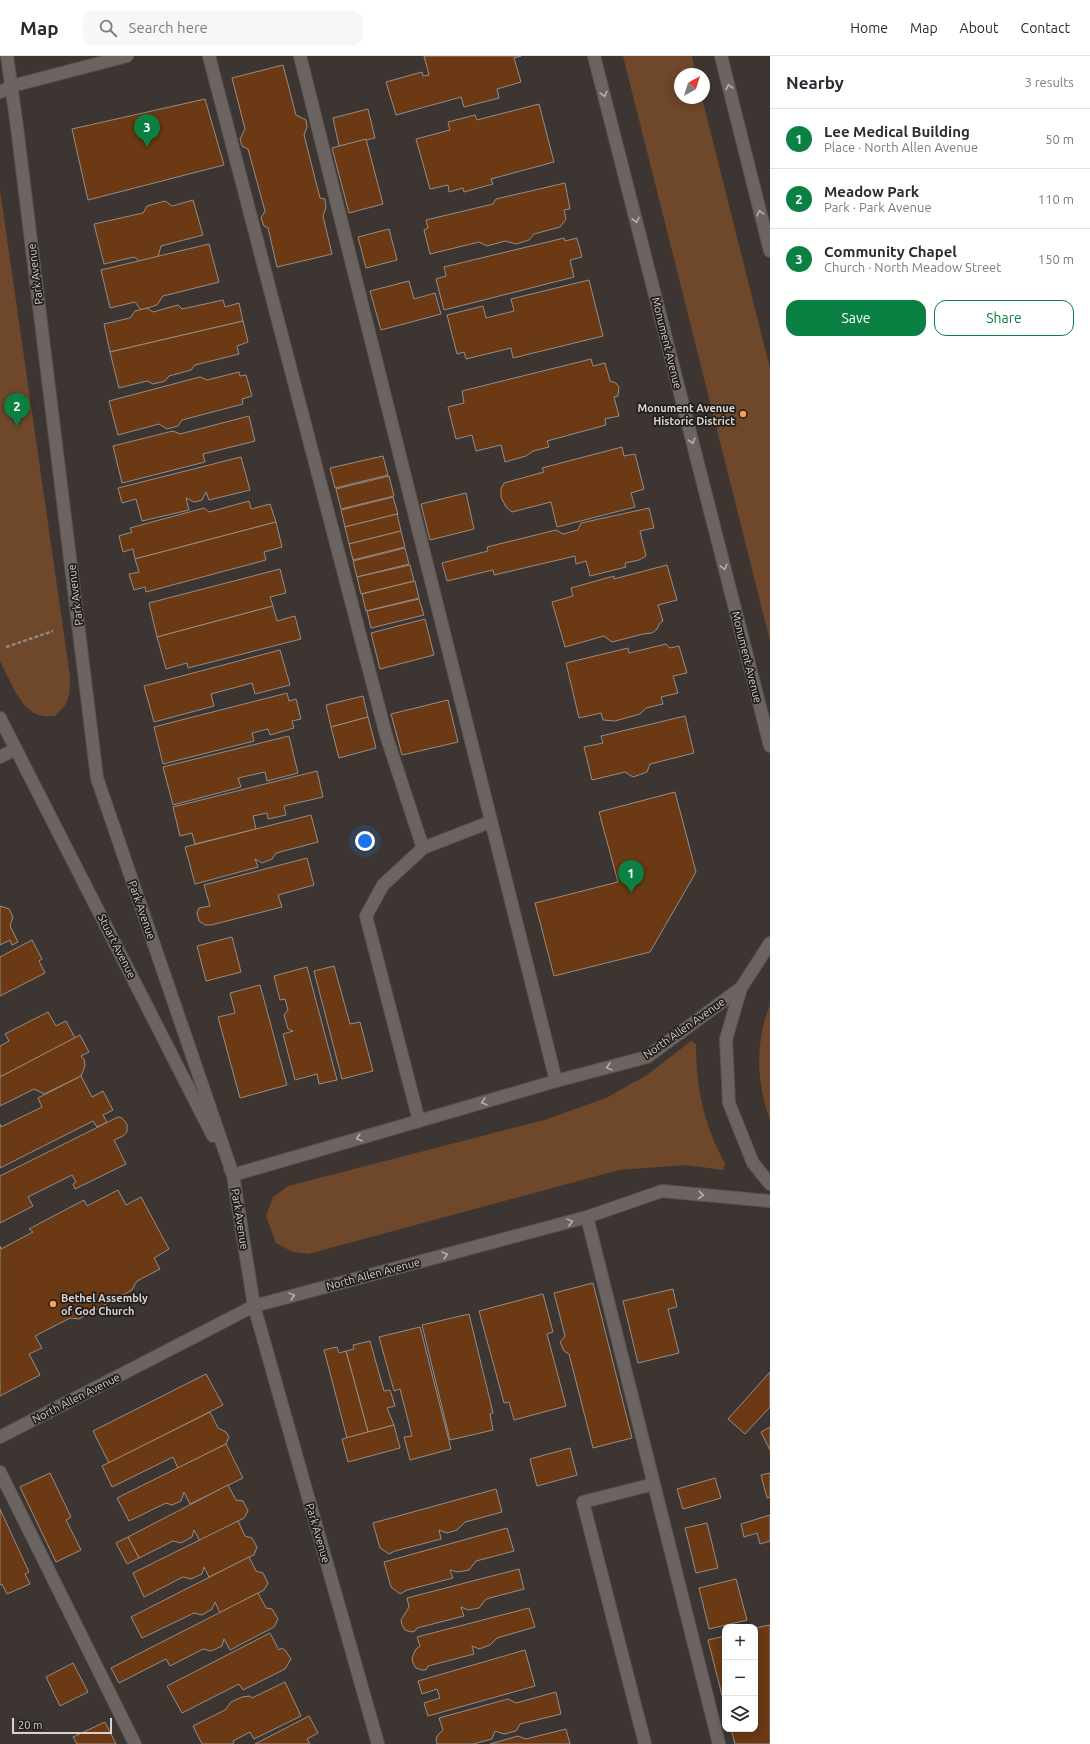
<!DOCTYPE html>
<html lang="en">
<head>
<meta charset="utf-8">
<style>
	body { margin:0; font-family:Ubuntu,sans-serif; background:#f7f7f7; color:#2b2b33 }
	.controls { position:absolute; right:12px; bottom:12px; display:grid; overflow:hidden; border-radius:8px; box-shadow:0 2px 10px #0003 }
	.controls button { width:36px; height:36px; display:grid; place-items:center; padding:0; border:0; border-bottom:1px solid #e1e1e2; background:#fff; color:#2b2b33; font:20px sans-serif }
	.compass { position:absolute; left:674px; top:12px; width:36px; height:36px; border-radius:50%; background:#fff; box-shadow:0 2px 10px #0003; rotate:39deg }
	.scale { position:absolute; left:12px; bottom:10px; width:100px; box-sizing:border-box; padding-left:4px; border:2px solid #d7d2d0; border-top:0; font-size:11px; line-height:14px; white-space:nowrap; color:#d7d2d0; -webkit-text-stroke:3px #211e1c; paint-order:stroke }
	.you { position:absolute; left:365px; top:785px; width:14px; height:14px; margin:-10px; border:3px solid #fff; border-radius:50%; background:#1a73e8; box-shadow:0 0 0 6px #1a73e833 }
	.badge { display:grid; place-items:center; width:26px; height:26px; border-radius:50%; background:#0b8043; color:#fff; font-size:13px; font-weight:700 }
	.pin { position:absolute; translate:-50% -33px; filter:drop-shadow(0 1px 2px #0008) }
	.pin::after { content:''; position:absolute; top:21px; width:14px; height:12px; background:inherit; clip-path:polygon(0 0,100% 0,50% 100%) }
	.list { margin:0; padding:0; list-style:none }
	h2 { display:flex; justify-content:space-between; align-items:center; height:52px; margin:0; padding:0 16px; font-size:17px }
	h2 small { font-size:13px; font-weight:400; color:#7c7c81 }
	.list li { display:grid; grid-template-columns:26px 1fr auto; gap:12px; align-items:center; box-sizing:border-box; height:60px; padding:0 16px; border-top:1px solid #e1e1e2 }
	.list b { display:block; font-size:15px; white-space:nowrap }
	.list p { margin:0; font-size:13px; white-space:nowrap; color:#7c7c81 }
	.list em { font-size:13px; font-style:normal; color:#7c7c81 }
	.actions { display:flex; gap:8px; padding:12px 16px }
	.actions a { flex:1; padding:9px 0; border:1px solid #0b8043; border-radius:12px; text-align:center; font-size:14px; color:#0b8043 }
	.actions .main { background:#0b8043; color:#fff }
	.icon { flex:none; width:22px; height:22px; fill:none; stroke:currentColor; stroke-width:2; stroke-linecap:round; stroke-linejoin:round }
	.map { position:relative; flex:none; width:770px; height:1688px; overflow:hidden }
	header { display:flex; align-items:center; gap:24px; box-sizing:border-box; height:56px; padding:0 20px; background:#fff; border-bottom:1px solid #e1e1e2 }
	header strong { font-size:19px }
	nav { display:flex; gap:22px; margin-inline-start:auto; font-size:14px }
	.search { width:280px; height:36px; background:#f7f7f7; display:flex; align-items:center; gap:10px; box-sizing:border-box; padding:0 14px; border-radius:12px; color:#7c7c81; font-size:15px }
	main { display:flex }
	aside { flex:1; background:#fff }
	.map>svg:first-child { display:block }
	.green { fill:#6f472b }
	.building { fill:#6b3913; stroke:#958d88 }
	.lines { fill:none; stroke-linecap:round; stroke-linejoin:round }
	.lane-casing { stroke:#595350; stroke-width:14 }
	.street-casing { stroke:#595350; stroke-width:14 }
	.secondary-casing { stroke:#595350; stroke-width:14 }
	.path { stroke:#8d8784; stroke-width:2.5; stroke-dasharray:4 2; stroke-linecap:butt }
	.lane { stroke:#6c6460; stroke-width:12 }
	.street { stroke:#6c6460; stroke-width:12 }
	.secondary { stroke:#6c6460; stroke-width:12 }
	.oneway { stroke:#b7b1ae }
	.poi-dot { fill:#fd9c56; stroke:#211e1c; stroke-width:1.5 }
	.labels { text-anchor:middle; stroke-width:3.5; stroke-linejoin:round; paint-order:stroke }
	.street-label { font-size:11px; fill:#d7d2d0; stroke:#211e1c }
	.poi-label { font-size:11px; font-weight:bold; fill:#d7d2d0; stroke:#211e1c; text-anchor:end }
</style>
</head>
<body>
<header>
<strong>Map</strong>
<div class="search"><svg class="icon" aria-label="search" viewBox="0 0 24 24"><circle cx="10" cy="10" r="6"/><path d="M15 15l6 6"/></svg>Search here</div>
<nav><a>Home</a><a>Map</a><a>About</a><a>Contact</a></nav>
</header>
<main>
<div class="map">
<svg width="770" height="1688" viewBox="0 0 770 1688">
	<rect width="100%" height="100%" fill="#3c3531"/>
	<g class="green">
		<path d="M623,0H692L696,18H680V42H702L770,312V585Z"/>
		<path d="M0,134L70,620C70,639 70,647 55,660C50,660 44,661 39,659C21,655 8,620 0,605Z"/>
		<path d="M770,949V1064C756,1026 755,986 770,949Z"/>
		<path d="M691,985L696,988C696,1031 704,1070 725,1107L723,1114L686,1109L619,1114L308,1198L293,1196L276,1187L266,1160L273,1141L288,1130L544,1064L606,1042L647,1019Z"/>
	</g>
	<g class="building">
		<path d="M424,0H521L514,2L521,26L497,33L499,42L464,51L461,41L396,59L386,26L422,16L423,20L429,19Z"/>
		<path d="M283,9L296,59L306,64L307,71L304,79L320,142L325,143L326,151L323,160L332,198L277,211L268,172L264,170L261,162L265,155L248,93L242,90L240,83L245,73L232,22Z"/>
		<path d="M205,43L224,109L88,144L72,73Z"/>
		<path d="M539,48L554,106L491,123L493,128L464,136L463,132L449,136L448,129L430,133L416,83L450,74L448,66L475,59L477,64Z"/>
		<path d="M368,53L375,82L339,90L333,62Z"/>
		<path d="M366,83L383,148L349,157L332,92Z"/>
		<path d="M565,127L570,153L564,154L566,163L560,171L534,178L529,184L516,188L505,185L487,190L479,186L430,198L424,174L428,172L426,164L493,148L496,143Z"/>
		<path d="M193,144L203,179L161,190L158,201L140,205L134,201L104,208L94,168L143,157L147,150L165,145L172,150Z"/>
		<path d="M389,173L397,204L366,212L358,181Z"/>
		<path d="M564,182L565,185L577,182L582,201L570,204L574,221L444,254L436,223L446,220L444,211Z"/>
		<path d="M209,188L219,226L163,240L157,249L141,254L135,246L110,252L101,214Z"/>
		<path d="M589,224L603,280L513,302L511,292L466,303L464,296L457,298L447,259L483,250L486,262L514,255L511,243Z"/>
		<path d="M409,225L414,243L435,237L441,258L381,274L370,235Z"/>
		<path d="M223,244L225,251L239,247L243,265L110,296L104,268L130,262L135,255L147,252L153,256L178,249L182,253Z"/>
		<path d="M243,265L248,286L237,290L239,298L195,309L191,314L169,320L165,325L153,328L147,325L119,332L110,296Z"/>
		<path d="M591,303L593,310L605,307L610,325L616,327L619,331L618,340L614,341L619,360L605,363L606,369L547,385L549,391L533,395L526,400L505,406L501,389L476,395L472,379L456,383L448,351L464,347L462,335Z"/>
		<path d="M239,316L240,320L246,319L252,340L242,343L243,348L182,364L178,370L167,373L159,368L118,379L109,345L200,321L207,324Z"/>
		<path d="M249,360L255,385L203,398L205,406L122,427L113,390L173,375L180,378Z"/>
		<path d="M622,391L624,400L635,398L644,433L631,437L635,451L557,471L551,446L512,456L506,451L501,441V433L504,427L544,416L542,412Z"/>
		<path d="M383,400L388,419L335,432L330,412Z"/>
		<path d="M241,401L250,434L209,444L206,436L202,444L194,446L186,442L189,454L142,465L136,443L122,447L118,432Z"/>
		<path d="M389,420L394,440L341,453L336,433Z"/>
		<path d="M466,437L474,473L430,484L421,448Z"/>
		<path d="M393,441L398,458L345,471L341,454Z"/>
		<path d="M249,445L251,453L270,448L276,466L135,503L133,493L123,496L119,480L132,476L130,472L204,452L209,456Z"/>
		<path d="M649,452L654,472L640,475L646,500L639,504L625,507L626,511L590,520L586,505L576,508L575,500L494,519L493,514L447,525L442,507L488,495L487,491L556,474L563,478L578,474L581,467Z"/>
		<path d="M397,458L401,475L349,488L345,471Z"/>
		<path d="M276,466L282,491L264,496L266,504L146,536L145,531L134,534L129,518L139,516L135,503Z"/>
		<path d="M401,475L405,491L353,504L349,488Z"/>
		<path d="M405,492L409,508L357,521L353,505Z"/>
		<path d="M410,509L414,525L361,538L357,521Z"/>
		<path d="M667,509L677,544L658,549L663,565L660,567L657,573L652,577L643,578L612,586L604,580L565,591L552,546L573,540L571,532L614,520V523Z"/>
		<path d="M280,513L286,537L270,541L273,550L157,581L149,547Z"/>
		<path d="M415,525L419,542L366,555L362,538Z"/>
		<path d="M419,543L424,559L371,572L367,555Z"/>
		<path d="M273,550L277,565L295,560L301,583L188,612L187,607L166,613L157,581Z"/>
		<path d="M425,563L434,599L380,613L371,577Z"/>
		<path d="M666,588L670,592L679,590L687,617L673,620L678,637L661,641L663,648L646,652L640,658L615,665L603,664L601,657L579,662L566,607L628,592L629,597Z"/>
		<path d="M280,594L290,629L255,638L252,627L211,638L214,650L154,666L144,630Z"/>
		<path d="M287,637L289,645L296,643L301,663L292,665L294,672L270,679L268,673L252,677L254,685L163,708L154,671Z"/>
		<path d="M363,640L368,661L331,671L326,649Z"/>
		<path d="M448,644L458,686L402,699L391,658Z"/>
		<path d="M685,660L694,697L650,708L647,716L633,721L625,716L592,724L584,691L603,687L601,680Z"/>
		<path d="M368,661L376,692L339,702L331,671Z"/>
		<path d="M289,680L298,717L267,725L265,716L238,722L241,731L173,749L163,711Z"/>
		<path d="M317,715L323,741L284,750L286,759L268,763L267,757L253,760L256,773L195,788L192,777L180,780L173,751Z"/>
		<path d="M675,736L696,816L650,896L554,920L535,847L618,826L599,756Z"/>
		<path d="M311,759L318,786L276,797L272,803L262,807L255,803L258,811L195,828L185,791Z"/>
		<path d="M307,802L314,829L278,839L282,851L211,869H205L199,865L197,857L199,852L210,850L204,829Z"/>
		<path d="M0,850L9,853L13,861L10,870L18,886L12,889L10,884L0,889Z"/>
		<path d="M232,881L241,916L206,925L197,890Z"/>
		<path d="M32,884L42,903L39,905L45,917L0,940V901Z"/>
		<path d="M334,910L350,968L360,966L373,1015L342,1023L314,915Z"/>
		<path d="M307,911L337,1024L319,1028L317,1018L295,1024L283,978L293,975L288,973L284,959L288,954L285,943L280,944L274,920Z"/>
		<path d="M260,929L287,1029L240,1042L218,961L235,957L230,937Z"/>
		<path d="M48,956L56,970L66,965L75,982L0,1021V990L9,985L5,978Z"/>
		<path d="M80,979L89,996L81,1000L84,1003L85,1010L81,1020L44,1038L34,1033L0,1050V1021Z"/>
		<path d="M81,1020L92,1041L103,1035L113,1054L103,1059L107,1066L97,1071L93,1065L0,1112V1068L1,1071L42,1051L38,1042Z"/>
		<path d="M118,1061L122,1062L127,1068V1076L123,1080L114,1084L126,1108L75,1133L73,1128L76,1126L72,1119L28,1141L33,1150L0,1167V1120Z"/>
		<path d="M118,1134L126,1149L141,1141L169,1193L154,1202L160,1213L137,1225L132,1234L79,1263L70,1262L35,1280L42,1292L29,1298L40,1319L0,1340V1190L1,1193L33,1176L29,1173L84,1144L87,1150Z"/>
		<path d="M593,1227L632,1382L593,1392L569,1298L564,1295L560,1286L565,1280L554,1237Z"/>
		<path d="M673,1233L677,1251L668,1253L679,1297L638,1307L623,1245Z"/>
		<path d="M543,1238L553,1276L547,1278L566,1350L514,1364L509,1346L504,1347L479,1255Z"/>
		<path d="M469,1258L493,1357L490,1358L493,1374L450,1384L422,1269Z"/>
		<path d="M420,1271L451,1393L410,1404L404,1381L412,1380L400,1333L394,1335L379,1281Z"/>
		<path d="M370,1285L384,1335L390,1334L395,1350L387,1352L394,1369L368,1376L346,1295L354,1293L353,1289Z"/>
		<path d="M337,1291L339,1297L346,1295L368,1376L347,1382L324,1294Z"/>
		<path d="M770,1316V1351L745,1378L728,1363Z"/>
		<path d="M206,1318L223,1349L109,1407L93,1375Z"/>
		<path d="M210,1356L218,1372L226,1376L229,1381L226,1388L178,1412L173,1401L112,1431L102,1410Z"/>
		<path d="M394,1369L400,1392L348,1406L342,1383Z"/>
		<path d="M770,1371V1394L761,1376Z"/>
		<path d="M226,1388L243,1422L190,1448L184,1436L181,1445L172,1449L166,1447L129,1465L117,1442Z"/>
		<path d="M570,1392L577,1419L537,1430L530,1403Z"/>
		<path d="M50,1417L71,1461L66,1464L81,1494L56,1506L20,1431Z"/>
		<path d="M770,1417V1441L767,1442L761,1419Z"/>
		<path d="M715,1422L721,1442L683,1453L677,1433Z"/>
		<path d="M228,1429L236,1444L243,1445L248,1455L244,1462L200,1485L194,1474L192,1481L181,1487L173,1485L139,1502L128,1481Z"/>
		<path d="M496,1433L502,1456L465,1466L457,1474L447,1477L439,1474L441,1483L395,1495L389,1498L380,1492L373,1467Z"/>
		<path d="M0,1453L29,1516L25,1518L30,1528L7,1538L2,1528L0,1529Z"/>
		<path d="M770,1459V1485L760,1488L757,1477L744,1481L741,1468Z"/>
		<path d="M238,1465L245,1480L252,1482L257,1491L254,1499L209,1521L204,1511L202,1518L191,1523L183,1521L144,1541L133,1517Z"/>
		<path d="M707,1467L718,1512L696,1517L685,1472Z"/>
		<path d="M507,1472L514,1495L476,1505L469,1514L458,1516L450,1514L453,1522L407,1534L400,1538L391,1531L384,1506Z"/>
		<path d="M128,1481L139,1502L127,1508L116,1487Z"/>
		<path d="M249,1501L256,1515L263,1517L268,1527L264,1534L220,1557L215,1546L212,1553L202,1559L194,1557L142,1582L131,1561Z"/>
		<path d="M519,1513L524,1533L486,1543L479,1552L468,1554L461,1551L464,1560L417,1572L415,1575L411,1576L405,1574L402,1569L401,1564L409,1551L407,1542Z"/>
		<path d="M736,1523L747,1564L709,1573L699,1532Z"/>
		<path d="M258,1537L266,1552L272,1553L278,1563L274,1571L230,1594L224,1583L222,1590L211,1595L203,1593L170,1610L166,1603L119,1627L111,1612Z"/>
		<path d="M529,1552L535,1571L497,1582L490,1589L479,1593L472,1590L474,1598L428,1610L426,1614H422L416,1612L413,1607L412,1602L416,1593L420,1590L417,1581Z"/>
		<path d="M770,1569V1688H735L731,1673H755V1572Z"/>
		<path d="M270,1577L279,1594L282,1592L285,1594L291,1603L285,1613L243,1634L239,1628L182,1657L167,1630Z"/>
		<path d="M725,1580V1651L708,1584Z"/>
		<path d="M525,1594L535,1630L428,1660L424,1647L440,1642L437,1633L422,1638L418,1625Z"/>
		<path d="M73,1607L88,1636L60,1650L46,1621Z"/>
		<path d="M285,1626L301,1660L254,1683L250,1676L233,1685L234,1687L232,1688H202L193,1670L225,1654L231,1646L242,1641L250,1640L252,1642Z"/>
		<path d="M556,1636L561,1658L520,1668L516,1675L504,1678L495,1675L492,1683L473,1688H437L436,1684L437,1680L443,1674L439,1662L508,1643L516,1647Z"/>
		<path d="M309,1660L318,1677L307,1683L310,1688H255Z"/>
		<path d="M105,1666L116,1688H77L73,1681Z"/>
		<path d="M566,1673L570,1688H490L518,1680L526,1683Z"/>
	</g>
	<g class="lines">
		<defs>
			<g id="lane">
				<path d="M209,0L386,679L423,792"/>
				<path d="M300,0L556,1025"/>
				<path d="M419,1065L366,860L383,829L423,792L490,766"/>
				<path d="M587,1161L719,1688"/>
				<path d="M0,1416L135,1688"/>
				<path d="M645,1688L583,1446L654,1428"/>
			</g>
			<g id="street">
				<path d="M7,0L17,71L97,722L233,1119L254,1250L378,1688"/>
				<path d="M0,662L213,1080"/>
				<path d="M0,701L16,693"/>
				<path d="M230,1112L233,1119L556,1025L647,1001L741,932"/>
				<path d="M0,1381L254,1250L587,1161L662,1135L770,1145"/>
			</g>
			<g id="secondary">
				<path d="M594,0L770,690"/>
				<path d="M721,0L770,195"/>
				<path d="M0,36L12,30L127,0"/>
				<path d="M770,887L741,932L726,983L729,1047L753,1107L770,1128"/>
			</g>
		</defs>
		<use href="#lane" class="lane-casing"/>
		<use href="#street" class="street-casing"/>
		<use href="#secondary" class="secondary-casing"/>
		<path class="path" d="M6,591L53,575"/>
		<use href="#lane" class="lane"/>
		<use href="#street" class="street"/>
		<use href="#secondary" class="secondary"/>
	</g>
	<defs><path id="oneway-chevron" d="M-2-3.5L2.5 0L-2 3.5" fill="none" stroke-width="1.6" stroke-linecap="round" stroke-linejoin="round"/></defs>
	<g class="oneway">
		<use href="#oneway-chevron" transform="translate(729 31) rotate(-104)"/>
		<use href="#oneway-chevron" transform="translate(604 38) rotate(76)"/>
		<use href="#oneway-chevron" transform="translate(760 157) rotate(-104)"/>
		<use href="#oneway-chevron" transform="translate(636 164) rotate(76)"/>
		<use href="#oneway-chevron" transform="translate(692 385) rotate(76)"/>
		<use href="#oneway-chevron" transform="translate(724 511) rotate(76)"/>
		<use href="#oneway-chevron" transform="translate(609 1011) rotate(165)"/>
		<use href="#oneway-chevron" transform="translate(484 1046) rotate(164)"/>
		<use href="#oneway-chevron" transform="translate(359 1082) rotate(164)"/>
		<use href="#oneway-chevron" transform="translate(701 1139) rotate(5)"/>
		<use href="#oneway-chevron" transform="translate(570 1166) rotate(-15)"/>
		<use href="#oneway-chevron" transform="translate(445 1199) rotate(-15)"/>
		<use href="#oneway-chevron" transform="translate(292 1240) rotate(-15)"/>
	</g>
	<g class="poi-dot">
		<circle cx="743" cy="358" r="4"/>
		<circle cx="53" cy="1248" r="4"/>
	</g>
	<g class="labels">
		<g class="street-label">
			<text transform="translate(35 218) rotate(-97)" y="4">Park Avenue</text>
			<text transform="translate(667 287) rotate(76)" y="4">Monument Avenue</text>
			<text transform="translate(75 539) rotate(-97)" y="4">Park Avenue</text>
			<text transform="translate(747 601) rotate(76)" y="4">Monument Avenue</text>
			<text transform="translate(142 854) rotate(71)" y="4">Park Avenue</text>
			<text transform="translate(117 890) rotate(63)" y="4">Stuart Avenue</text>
			<text transform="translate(684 972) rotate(-35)" y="4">North Allen Avenue</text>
			<text transform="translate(240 1163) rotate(81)" y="4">Park Avenue</text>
			<text transform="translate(373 1218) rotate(-15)" y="4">North Allen Avenue</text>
			<text transform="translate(76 1342) rotate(-27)" y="4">North Allen Avenue</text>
			<text transform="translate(318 1477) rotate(74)" y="4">Park Avenue</text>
		</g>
		<g class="poi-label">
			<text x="735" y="356">Monument Avenue<tspan x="735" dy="13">Historic District</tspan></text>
			<text x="61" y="1246" text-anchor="start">Bethel Assembly<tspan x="61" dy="13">of God Church</tspan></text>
		</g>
	</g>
</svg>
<div class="controls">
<button>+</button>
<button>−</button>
<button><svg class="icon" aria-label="layers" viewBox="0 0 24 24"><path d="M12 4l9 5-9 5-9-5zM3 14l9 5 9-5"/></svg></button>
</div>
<svg class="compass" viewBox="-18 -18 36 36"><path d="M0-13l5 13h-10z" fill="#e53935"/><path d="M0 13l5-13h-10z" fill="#7c7c81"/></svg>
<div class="scale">20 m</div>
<div class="you"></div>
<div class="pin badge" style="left:631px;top:837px">1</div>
<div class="pin badge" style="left:17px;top:370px">2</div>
<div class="pin badge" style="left:147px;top:91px">3</div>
</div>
<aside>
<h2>Nearby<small>3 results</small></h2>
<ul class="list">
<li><span class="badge">1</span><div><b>Lee Medical Building</b><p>Place · North Allen Avenue</p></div><em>50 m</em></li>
<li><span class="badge">2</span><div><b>Meadow Park</b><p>Park · Park Avenue</p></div><em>110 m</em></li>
<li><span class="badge">3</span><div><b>Community Chapel</b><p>Church · North Meadow Street</p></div><em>150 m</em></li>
</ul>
<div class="actions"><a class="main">Save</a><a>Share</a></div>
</aside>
</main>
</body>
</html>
